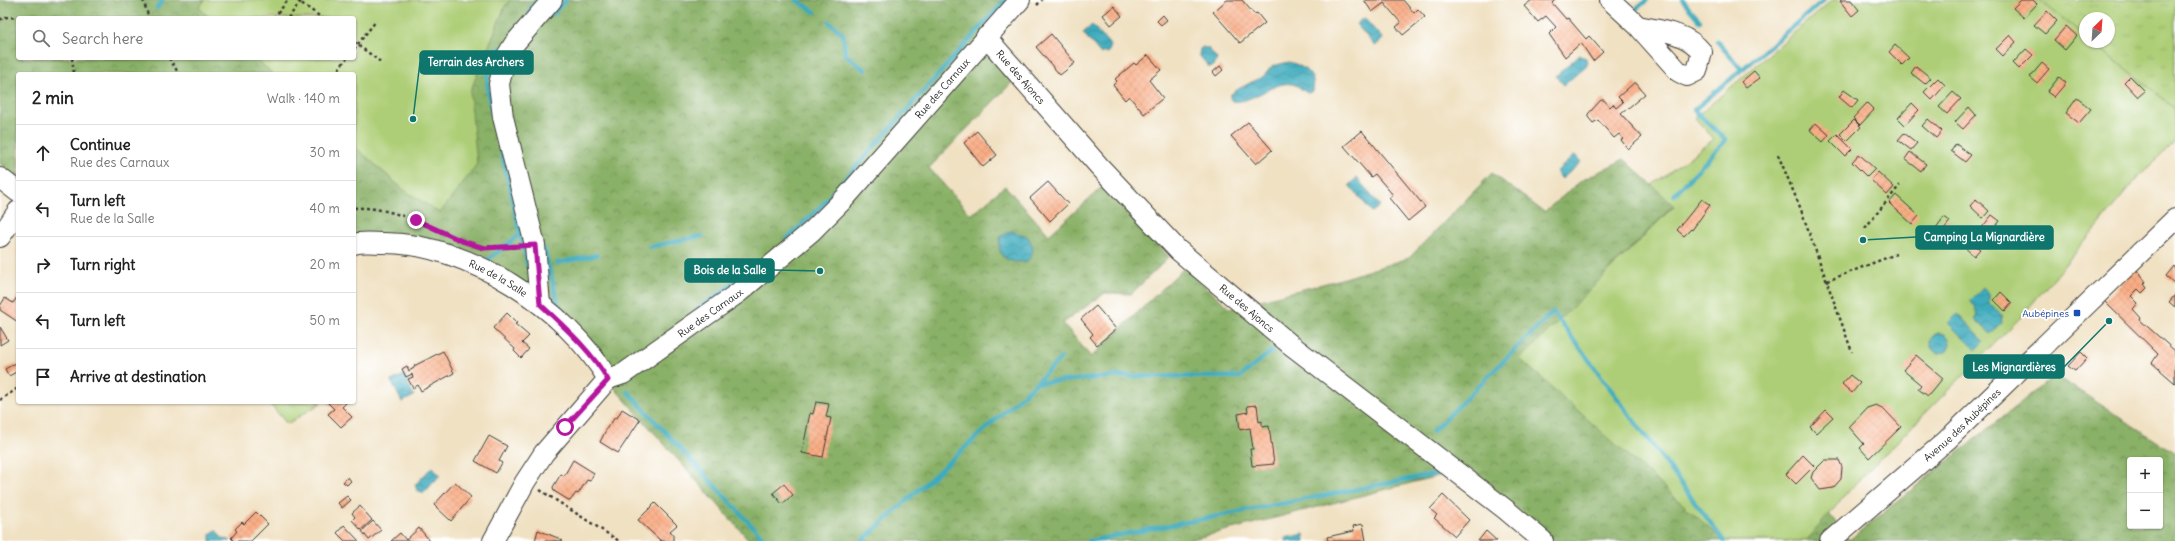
<!DOCTYPE html>
<html lang="en">
<head>
<meta charset="utf-8">
<style>
	body { margin:0; font-family:Delius,sans-serif; background:#f6f6f6; color:#222 }
	.controls { position:absolute; right:12px; bottom:12px; display:grid; overflow:hidden; border-radius:4px; box-shadow:0 1px 3px #0004 }
	.controls button { width:36px; height:36px; display:grid; place-items:center; padding:0; border:0; border-bottom:1px solid #e0e0e0; background:#fff; color:#222; font:20px sans-serif }
	.compass { position:absolute; left:2079px; top:12px; width:36px; height:36px; border-radius:50%; background:#fff; box-shadow:0 1px 3px #0004; rotate:25deg }
	.stop { position:absolute; width:12px; height:12px; margin:-9px; border:3px solid #b5179e; border-radius:50%; background:#fff }
	.stop.end { background:#b5179e; border-color:#fff; box-shadow:0 1px 4px #0008 }
	.list { margin:0; padding:0; list-style:none }
	h2 { display:flex; justify-content:space-between; align-items:center; height:52px; margin:0; padding:0 16px; font-size:17px }
	h2 small { font-size:13px; font-weight:400; color:#767676 }
	.list li { display:grid; grid-template-columns:26px 1fr auto; gap:12px; align-items:center; box-sizing:border-box; height:56px; padding:0 16px; border-top:1px solid #e0e0e0 }
	.list b { display:block; font-size:15px; white-space:nowrap }
	.list p { margin:0; font-size:13px; white-space:nowrap; color:#767676 }
	.list em { font-size:13px; font-style:normal; color:#767676 }
	.icon { flex:none; width:22px; height:22px; fill:none; stroke:currentColor; stroke-width:2; stroke-linecap:round; stroke-linejoin:round }
	.map { position:relative; flex:none; width:2175px; height:541px; overflow:hidden }
	.search { position:absolute; background:#fff; box-shadow:0 1px 3px #0004; left:16px; top:16px; width:340px; height:44px; display:flex; align-items:center; gap:10px; box-sizing:border-box; padding:0 14px; border-radius:4px; color:#767676; font-size:15px }
	.panel { position:absolute; background:#fff; box-shadow:0 1px 3px #0004; left:16px; top:72px; width:340px; height:332px; border-radius:4px }
	.map>svg:first-child { display:block }
	.grass { fill:url(#grass-tufts); stroke:#647549 }
	.forest { fill:url(#forest-crowns); stroke:#536642; fill-rule:evenodd }
	.park { fill:#adce76; stroke:#647549 }
	.water { fill:url(#water-waves); stroke:#2d646c }
	.lines { fill:none; stroke-linecap:round; stroke-linejoin:round }
	.stream { stroke:#3eabbd; stroke-width:4.5 }
	.building { fill:url(#building-cross-hatch) }
	.minor-casing { stroke:#3c3a35; stroke-width:22 }
	.path { stroke:#3c3a35; stroke-width:2.5; stroke-dasharray:3 3; stroke-linecap:butt }
	.minor { stroke:#fff; stroke-width:20 }
	.route { stroke:#b5179e; stroke-width:5 }
	.transit-dot { fill:#1a4fb4; stroke:#fff; stroke-width:1.5 }
	.labels { text-anchor:middle; stroke-width:3.5; stroke-linejoin:round; paint-order:stroke }
	.street-label { font-size:10px; fill:#1c1c1c; stroke:#fff }
	.transit-label { font-size:10px; fill:#164399; stroke:#fff; text-anchor:end }
	.leader { fill:none; stroke:#0f766e; stroke-width:1.5 }
	.callout-dot { fill:#0f766e; stroke:#fff; stroke-width:1.5 }
	.callout { fill:#0f766e; stroke:#0f766e; stroke-width:1.5 }
	.callout-label { font-size:11px; text-anchor:middle; font-weight:bold; fill:#fff }
</style>
</head>
<body>
<div class="map">
<svg width="2175" height="541" viewBox="0 0 2175 541">
	<defs>
		<pattern id="grass-tufts" width="24" height="20" patternUnits="userSpaceOnUse"><rect width="24" height="20" fill="#adce76"/><path d="M3 7l-1-3M5 7V3M7 7l1-3M15 17l-1-3M17 17v-4M19 17l1-3" fill="none" stroke="#94b066"/></pattern>
		<pattern id="forest-crowns" width="20" height="18" patternUnits="userSpaceOnUse"><rect width="20" height="18" fill="#8ab167"/><path d="M2 6a3 3 0 1 1 6 0M12 15a3 3 0 1 1 6 0" fill="none" stroke="#708f54"/></pattern>
		<pattern id="water-waves" width="16" height="10" patternUnits="userSpaceOnUse"><rect width="16" height="10" fill="#3eabbd"/><path d="M0 5q4-4 8 0t8 0" fill="none" stroke="#338a99"/></pattern>
		<pattern id="building-cross-hatch" width="8" height="8" patternUnits="userSpaceOnUse"><rect width="8" height="8" fill="#fbad85"/><path d="M0 0l8 8M0 8l8-8" fill="none" stroke="#d79472"/></pattern>
	</defs>
	<rect width="100%" height="100%" fill="#fff"/>
	<filter id="ink" filterUnits="userSpaceOnUse"><feTurbulence type="fractalNoise" baseFrequency=".025" numOctaves="2"/><feDisplacementMap in="SourceGraphic" scale="8" xChannelSelector="R" yChannelSelector="G"/><feConvolveMatrix kernelMatrix="1 2 1 2 8 2 1 2 1" color-interpolation-filters="sRGB"/></filter>
	<filter id="wash" filterUnits="userSpaceOnUse"><feTurbulence type="fractalNoise" baseFrequency=".012" numOctaves="4" result="noise"/><feDisplacementMap in="SourceGraphic" scale="16" xChannelSelector="R" yChannelSelector="G"/><feGaussianBlur stdDeviation="0.9" result="paint"/><feColorMatrix in="noise" values="0 0 0 0 0 0 0 0 0 0 0 0 0 0 0 0 0 1.4 0 .05"/><feComposite in="paint" operator="in"/></filter>
	<g filter="url(#wash)">
		<rect width="100%" height="100%" fill="#f0e1c2"/>
		<g class="grass">
			<path d="M2039,0H2175V108L2092,42H2109V18H2085V37Z"/>
			<path d="M268,402H320L321,403L287,424Z"/>
		</g>
		<g class="forest">
			<path d="M0,0H205L199,8L210,18H18V58H255L273,74H18V179L0,164Z"/>
			<path d="M510,0H1020L986,37L1020,74L929,168L971,215L1005,186L1049,235L1103,186L1169,257L1131,294L1105,293L1063,323L1091,357L1184,268L1230,308L1338,280L1409,258L1492,173L1544,212L1581,181L1624,159L1674,205L1605,274L1787,458L1849,540L2055,375L2175,453V541H1555L1469,468L1185,541H750L540,304L467,262L354,244V146L404,190L476,164L470,92L505,6ZM2130,460H2160V526H2130Z"/>
		</g>
		<g class="park">
			<path d="M205,0H510L505,6L470,92L477,164L440,213L404,190L354,146V74H273L255,58H354V18H210L199,8Z"/>
			<path d="M1832,0H2039L2085,36V42H2092L2175,108V141L2134,182L2021,317L1855,484L1806,541H1724L1520,359L1674,206L1652,185L1714,139L1695,118Z"/>
		</g>
		<g class="water">
			<path d="M1364,18L1383,39L1375,46L1356,24Z"/>
			<path d="M1092,25L1111,46L1108,53L1104,52L1101,54L1083,33Z"/>
			<path d="M1203,47L1209,49L1217,59L1214,66L1209,67L1199,55L1200,49Z"/>
			<path d="M1579,55L1586,58L1587,65L1564,85L1556,76Z"/>
			<path d="M1289,62C1302,65 1317,75 1313,91L1308,93C1303,91 1298,85 1292,84C1274,80 1251,105 1232,101L1230,98L1231,94L1240,88L1264,76L1272,66Z"/>
			<path d="M1575,155L1581,162L1562,179L1556,172Z"/>
			<path d="M1357,178L1380,206L1372,212L1349,185Z"/>
			<path d="M1011,231L1027,236C1034,246 1035,253 1027,261C1007,265 995,255 1001,236Z"/>
			<path d="M1983,288L1989,294V303L2001,315L2002,323L1990,334L1975,320L1977,317L1975,307L1970,301Z"/>
			<path d="M1958,314L1984,341L1975,350L1948,323Z"/>
			<circle cx="1940" cy="343" r="10"/>
			<path d="M404,375L414,396L402,402L391,381Z"/>
			<path d="M432,467L440,475L424,493L417,490L415,485Z"/>
			<path d="M216,530L221,537L231,541H210V534Z"/>
			<path d="M1304,534L1305,541H1286L1285,538Z"/>
		</g>
		<g class="lines">
			<g class="stream">
				<path d="M796,0L815,12"/>
				<path d="M1682,0L1700,21"/>
				<path d="M157,8L163,0"/>
				<path d="M1637,8L1647,0"/>
				<path d="M529,11L538,0"/>
				<path d="M552,15L566,0"/>
				<path d="M829,22L843,34L845,54L865,70"/>
				<path d="M1717,41L1741,69"/>
				<path d="M493,117C487,89 481,73 500,48"/>
				<path d="M498,136L528,267"/>
				<path d="M1674,195L1726,140L1694,110L1824,0"/>
				<path d="M786,240L822,205L1005,0"/>
				<path d="M649,247L702,236"/>
				<path d="M544,248L559,307"/>
				<path d="M485,262L519,235"/>
				<path d="M557,263L597,255"/>
				<path d="M698,309L747,273"/>
				<path d="M1036,383L1061,358"/>
				<path d="M628,392L766,541"/>
				<path d="M1432,432L1553,312L1724,541"/>
				<path d="M862,541L1036,383L1122,376L1240,377L1273,350"/>
				<path d="M1089,541L1445,472"/>
			</g>
		</g>
		<g id="blocks">
			<g class="building">
				<path d="M1227,0H1242L1254,14L1257,13L1265,23L1240,43L1213,12Z"/>
				<path d="M1364,0H1403L1414,13L1418,9L1425,17L1403,35L1396,27L1401,23L1384,3L1372,12Z"/>
				<path d="M1532,0H1555L1552,3L1566,19L1568,18L1586,39L1589,36L1603,52L1593,61L1581,43L1565,57L1549,34L1556,27L1546,16L1538,22L1524,6Z"/>
				<path d="M1841,0H1851L1859,10L1852,16L1840,1Z"/>
				<path d="M2021,0H2033L2037,4L2024,18L2013,8Z"/>
				<path d="M1114,6L1122,16L1111,25L1103,15Z"/>
				<path d="M2047,11L2057,21L2045,34L2034,25Z"/>
				<path d="M1163,15L1167,20L1161,25L1157,21Z"/>
				<path d="M2066,26L2077,36L2065,50L2054,40Z"/>
				<path d="M1051,34L1075,63L1060,75L1036,47Z"/>
				<path d="M2010,35L2016,42L2003,56L1996,49Z"/>
				<path d="M1895,45L1909,58L1902,65L1889,52Z"/>
				<path d="M2026,49L2033,55L2019,69L2013,63Z"/>
				<path d="M1148,55L1161,70L1149,80L1163,98L1144,114L1129,96L1125,100L1113,85L1117,81L1115,79L1134,63L1136,65Z"/>
				<path d="M2042,63L2049,69L2037,83L2030,77Z"/>
				<path d="M1220,66L1223,70L1216,76L1213,72Z"/>
				<path d="M1916,66L1931,78L1925,84L1911,73Z"/>
				<path d="M1754,71L1760,78L1746,88L1741,82Z"/>
				<path d="M2130,76L2145,91L2138,97L2124,82Z"/>
				<path d="M2059,77L2066,83L2054,97L2047,92Z"/>
				<path d="M1938,78L1945,85L1932,100L1924,92Z"/>
				<path d="M1635,82L1645,94L1621,114L1642,137L1628,149L1621,140L1623,139L1619,134L1614,138L1598,120L1593,123L1588,117V114L1601,100H1604L1610,107L1613,104L1616,108L1623,102L1618,97Z"/>
				<path d="M1844,90L1858,100L1852,108L1839,97Z"/>
				<path d="M1953,92L1961,99L1947,114L1939,107Z"/>
				<path d="M2077,98L2091,109L2079,123L2066,113Z"/>
				<path d="M1867,103L1874,110L1860,125L1853,118Z"/>
				<path d="M1912,103L1919,110L1905,125L1898,118Z"/>
				<path d="M1969,107L1976,115L1963,129L1955,122Z"/>
				<path d="M1928,119L1942,131L1936,138L1922,126Z"/>
				<path d="M1854,120L1861,127L1847,141L1840,134Z"/>
				<path d="M1248,122L1272,150L1256,164L1231,136Z"/>
				<path d="M1816,123L1829,135L1823,142L1810,130Z"/>
				<path d="M977,131L997,155L983,167L964,143Z"/>
				<path d="M1362,131L1425,207L1408,221L1389,198L1393,195L1375,174L1371,177L1344,146Z"/>
				<path d="M1904,133L1917,143L1911,150L1898,140Z"/>
				<path d="M1837,134L1852,149L1845,156L1830,141Z"/>
				<path d="M1956,144L1971,155L1965,162L1951,151Z"/>
				<path d="M1910,152L1926,164L1921,171L1905,159Z"/>
				<path d="M1859,154L1875,169L1867,177L1852,162Z"/>
				<path d="M1878,172L1894,187L1887,195L1871,180Z"/>
				<path d="M1048,182L1068,204L1050,221L1030,198Z"/>
				<path d="M1896,195L1919,216L1912,224L1889,203Z"/>
				<path d="M1702,199L1710,205L1692,230L1691,229L1684,236L1677,230Z"/>
				<path d="M1976,199L1989,211L1983,218L1970,206Z"/>
				<path d="M1992,215L2000,221L1988,236L1980,230Z"/>
				<path d="M1944,217L1950,221L1939,236L1933,232Z"/>
				<path d="M1967,238L1980,249L1974,256L1961,244Z"/>
				<path d="M2174,266L2175,267V284L2166,276Z"/>
				<path d="M2136,269L2146,282L2144,284L2147,288L2142,293L2138,289L2131,296L2138,303L2133,309L2141,318L2140,320L2175,351V383L2152,363L2158,354L2104,301Z"/>
				<path d="M2001,292L2012,303L2005,311L1994,300Z"/>
				<path d="M2175,295V307L2169,302Z"/>
				<path d="M18,296V322L0,310V306L5,298L13,303Z"/>
				<path d="M1096,306L1116,329L1097,345L1090,337L1093,334L1081,319Z"/>
				<path d="M507,313L517,323L515,324L529,336L522,343L529,349L521,358L514,351L515,349L493,328Z"/>
				<path d="M0,327L8,340L0,345Z"/>
				<path d="M443,351L454,373L421,391L418,385L413,388L408,379L413,377L412,374L406,377L402,369L407,366L409,371L414,368V366Z"/>
				<path d="M2081,352L2087,358L2075,371L2068,366Z"/>
				<path d="M1916,355L1943,378L1928,396L1918,389L1921,385L1903,370Z"/>
				<path d="M16,363L18,371L9,376L5,369Z"/>
				<path d="M1850,375L1860,383L1852,393L1842,384Z"/>
				<path d="M327,402H347L342,407L352,417L341,427L328,414L334,409Z"/>
				<path d="M816,402L829,404L826,417L831,418L823,457L802,453L810,413L813,414Z"/>
				<path d="M1257,405L1259,422L1262,421V427L1269,426L1274,464L1252,466L1250,449H1253L1250,428L1240,430L1238,414L1248,412L1247,406Z"/>
				<path d="M1876,405L1884,409L1901,427L1869,458L1860,448L1864,444L1849,427L1867,408Z"/>
				<path d="M622,409L640,420L618,453L600,442L609,424L610,425L615,417L617,418Z"/>
				<path d="M1826,410L1833,417L1816,433L1810,427Z"/>
				<path d="M489,436L507,446L499,461L502,463L496,473L475,461Z"/>
				<path d="M1803,455L1814,466L1796,484L1786,474Z"/>
				<path d="M573,460L594,473L590,481L587,480L578,494L576,493L570,501L554,491L553,487L561,474L564,476Z"/>
				<path d="M1825,460H1839L1842,467L1841,479L1833,488L1820,490L1811,478L1813,472Z"/>
				<path d="M348,477L351,481L347,485L343,482Z"/>
				<path d="M455,482L471,497L451,521L434,505Z"/>
				<path d="M784,484L793,495L782,504L773,493Z"/>
				<path d="M1443,495L1469,520L1455,536L1434,518L1437,515L1430,509Z"/>
				<path d="M347,496L351,500L342,508L338,503Z"/>
				<path d="M655,503L677,525L670,531L673,534V541H661L638,520Z"/>
				<path d="M360,506L372,520L361,530L352,520L355,517L352,513Z"/>
				<path d="M256,512L268,524L251,541H234L231,538L237,531L235,529L242,522L244,524Z"/>
				<path d="M373,521L381,530L369,540L362,531Z"/>
				<path d="M1363,524L1366,541H1328L1327,537L1354,531L1353,526Z"/>
				<path d="M344,525L359,541H345L337,533Z"/>
				<path d="M419,528L430,541H391L400,533L406,540Z"/>
				<path d="M538,530L558,538L563,541H535Z"/>
				<path d="M1486,531L1497,541H1478Z"/>
			</g>
		</g>
	</g>
	<g filter="url(#ink)">
		<use href="#blocks" fill-opacity="0" stroke="#3c3a35" stroke-width="1"/>
		<g class="lines">
			<defs>
				<g id="minor">
					<path d="M1610,0L1638,26L1679,72L1687,76L1697,71L1702,52C1686,32 1662,31 1638,26"/>
					<path id="s1" d="M986,37L1099,166L1178,250L1291,345L1505,509L1543,541"/>
					<path d="M0,178L18,192"/>
					<path d="M0,237L18,211"/>
					<path id="s2" d="M354,244C363,241 374,243 384,243C468,243 566,308 608,379"/>
					<path d="M540,304L535,245L503,117L499,84L506,57L514,44L552,0"/>
					<path id="s3" d="M493,541L525,482L544,453L608,379L623,374L738,293L812,231L846,197L1020,0"/>
					<path id="s4" d="M1830,541L1947,440L2175,219"/>
				</g>
			</defs>
			<use href="#minor" class="minor-casing"/>
			<g class="path">
				<path d="M143,0L149,18"/>
				<path d="M297,0L322,18"/>
				<path d="M1037,5L1042,0"/>
				<path d="M274,18L288,0"/>
				<path d="M288,18L302,0"/>
				<path d="M0,20L4,17L27,18"/>
				<path d="M354,42L382,63"/>
				<path d="M354,49L376,21"/>
				<path d="M72,58L74,74"/>
				<path d="M169,58L179,74"/>
				<path d="M335,74L347,58"/>
				<path d="M1778,155L1800,207L1852,352"/>
				<path d="M354,208C386,206 420,222 449,235"/>
				<path d="M1865,228L1900,185"/>
				<path d="M482,247H518"/>
				<path d="M1827,281L1896,254"/>
				<path d="M0,400L18,388"/>
				<path d="M540,490L619,541"/>
			</g>
			<use href="#minor" class="minor"/>
		</g>
	</g>
	<g class="lines" filter="url(#ink)">
		<path class="route" d="M416,220L462,241L484,248L535,245L540,304C564,327 591,350 608,380L565,427"/>
	</g>
	<rect class="transit-dot" x="2073" y="309" width="8" height="8" rx="2"/>
	<g class="labels">
		<g class="street-label">
			<text dy="4" stroke="none"><textPath href="#s1" startOffset="53">Rue des Ajoncs</textPath></text>
			<text dy="4" stroke="none"><textPath href="#s3" startOffset="646">Rue des Carnaux</textPath></text>
			<text dy="4" stroke="none"><textPath href="#s2" startOffset="151">Rue de la Salle</textPath></text>
			<text dy="4" stroke="none"><textPath href="#s1" startOffset="377">Rue des Ajoncs</textPath></text>
			<text dy="4" stroke="none"><textPath href="#s3" startOffset="322">Rue des Carnaux</textPath></text>
			<text dy="4" stroke="none"><textPath href="#s4" startOffset="176">Avenue des Aubépines</textPath></text>
		</g>
		<g class="transit-label">
			<text x="2069" y="317">Aubépines</text>
		</g>
	</g>
	<path class="leader" d="M413 119L420 62M1863 240L1916 237M820 271L774 270M2109 321L2064 367"/>
	<g class="callout-dot">
		<circle cx="413" cy="119" r="4"/>
		<circle cx="1863" cy="240" r="4"/>
		<circle cx="820" cy="271" r="4"/>
		<circle cx="2109" cy="321" r="4"/>
	</g>
	<g class="callout">
		<rect x="420" y="51" width="113" height="23" rx="4"/>
		<rect x="1916" y="226" width="137" height="23" rx="4"/>
		<rect x="685" y="259" width="89" height="23" rx="4"/>
		<rect x="1964" y="355" width="100" height="23" rx="4"/>
	</g>
	<g class="callout-label">
		<text x="476" y="66">Terrain des Archers</text>
		<text x="1984" y="241">Camping La Mignardière</text>
		<text x="730" y="274">Bois de la Salle</text>
		<text x="2014" y="371">Les Mignardières</text>
	</g>
</svg>
<div class="controls">
<button>+</button>
<button>−</button>
</div>
<svg class="compass" viewBox="-18 -18 36 36"><path d="M0-13l5 13h-10z" fill="#e53935"/><path d="M0 13l5-13h-10z" fill="#767676"/></svg>
<div class="stop" style="left:565px;top:427px"></div>
<div class="stop end" style="left:416px;top:220px"></div>
<div class="search"><svg class="icon" aria-label="search" viewBox="0 0 24 24"><circle cx="10" cy="10" r="6"/><path d="M15 15l6 6"/></svg>Search here</div>
<section class="panel">
<h2>2 min<small>Walk · 140 m</small></h2>
<ul class="list">
<li><svg class="icon" aria-label="ahead" viewBox="0 0 24 24"><path d="M12 20V5M6 11l6-6 6 6"/></svg><div><b>Continue</b><p>Rue des Carnaux</p></div><em>30 m</em></li>
<li><svg class="icon" aria-label="left" viewBox="0 0 24 24"><path d="M17 20v-9H6M10 6l-5 5 5 5"/></svg><div><b>Turn left</b><p>Rue de la Salle</p></div><em>40 m</em></li>
<li><svg class="icon" aria-label="right" viewBox="0 0 24 24"><path d="M7 20v-9h11M14 6l5 5-5 5"/></svg><div><b>Turn right</b></div><em>20 m</em></li>
<li><svg class="icon" aria-label="left" viewBox="0 0 24 24"><path d="M17 20v-9H6M10 6l-5 5 5 5"/></svg><div><b>Turn left</b></div><em>50 m</em></li>
<li><svg class="icon" aria-label="arrive" viewBox="0 0 24 24"><path d="M6 21V4h12l-3 4 3 4H6"/></svg><div><b>Arrive at destination</b></div></li>
</ul>
</section>
</div>
</body>
</html>
